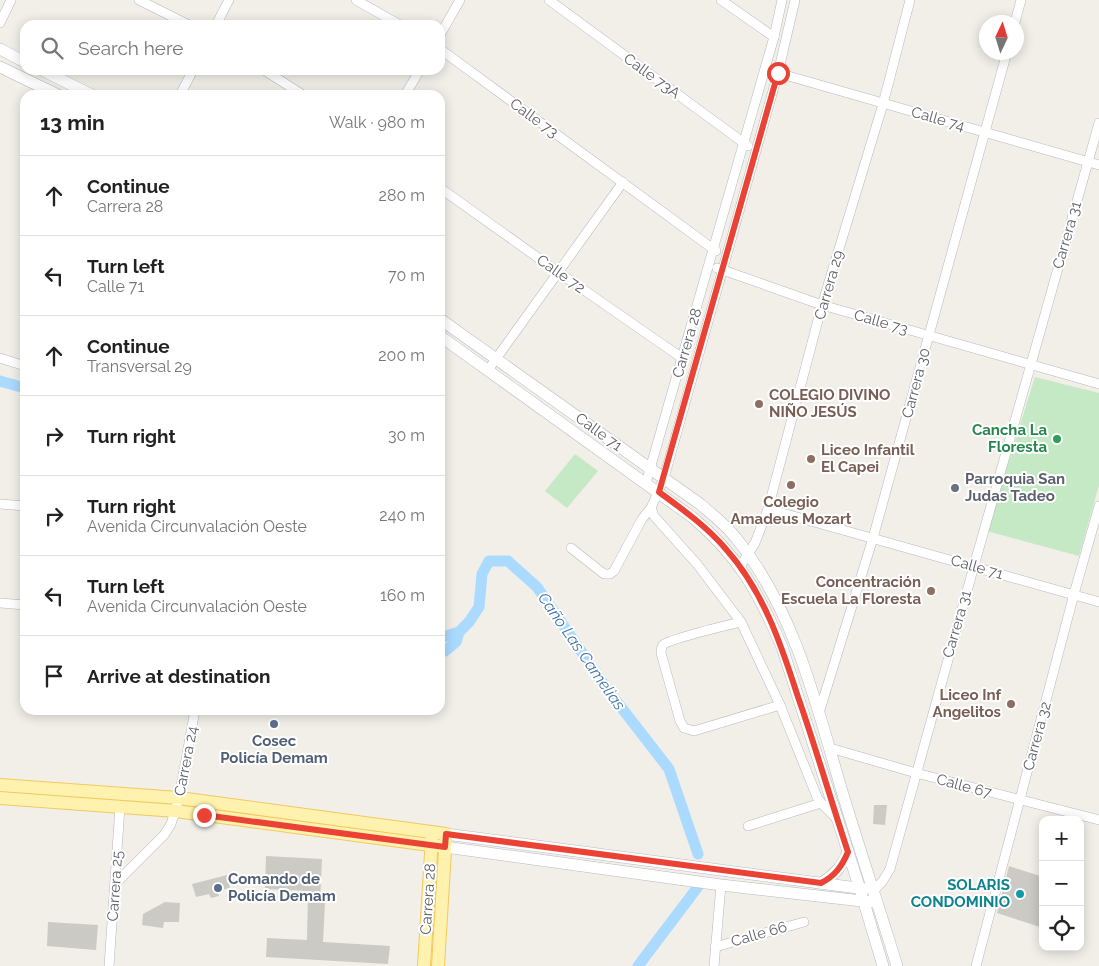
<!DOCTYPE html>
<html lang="en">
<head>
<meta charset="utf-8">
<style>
	body { margin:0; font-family:Raleway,sans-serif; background:#f6f6f6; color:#222 }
	.controls { position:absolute; right:15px; bottom:15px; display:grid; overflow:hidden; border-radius:10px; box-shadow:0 2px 12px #0003 }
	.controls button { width:45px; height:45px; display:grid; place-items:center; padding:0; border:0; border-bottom:1px solid #e0e0e0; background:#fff; color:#222; font:25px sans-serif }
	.compass { position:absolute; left:979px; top:15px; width:45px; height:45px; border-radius:50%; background:#fff; box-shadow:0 2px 12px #0003; rotate:4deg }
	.stop { position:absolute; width:15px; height:15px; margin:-11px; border:4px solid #ea4335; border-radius:50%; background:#fff }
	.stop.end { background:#ea4335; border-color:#fff; box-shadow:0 1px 5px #0008 }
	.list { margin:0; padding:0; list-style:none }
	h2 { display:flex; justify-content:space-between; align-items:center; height:65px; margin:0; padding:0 20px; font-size:21px }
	h2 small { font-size:16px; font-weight:400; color:#767676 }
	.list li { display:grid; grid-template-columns:32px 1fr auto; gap:15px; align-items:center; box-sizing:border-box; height:80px; padding:0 20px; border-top:1px solid #e0e0e0 }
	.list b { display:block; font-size:19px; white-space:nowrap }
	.list p { margin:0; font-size:16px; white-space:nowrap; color:#767676 }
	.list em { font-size:16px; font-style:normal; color:#767676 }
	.icon { flex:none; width:28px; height:28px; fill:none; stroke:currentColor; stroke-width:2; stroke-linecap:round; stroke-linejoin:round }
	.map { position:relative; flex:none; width:1099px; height:966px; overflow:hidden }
	.search { position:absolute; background:#fff; box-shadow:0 2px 12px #0003; left:20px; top:20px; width:425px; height:55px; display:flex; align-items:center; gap:12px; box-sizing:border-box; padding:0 18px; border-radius:15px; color:#767676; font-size:19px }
	.panel { position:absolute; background:#fff; box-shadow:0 2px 12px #0003; left:20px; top:90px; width:425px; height:625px; border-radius:15px }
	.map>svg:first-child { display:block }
	.green { fill:#c5e8c5 }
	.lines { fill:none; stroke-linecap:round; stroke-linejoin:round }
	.canal { stroke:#aadaff; stroke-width:11 }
	.building { fill:#cccac5 }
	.street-casing { stroke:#b5b8bc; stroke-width:10 }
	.secondary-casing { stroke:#b6babf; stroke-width:12 }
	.primary-casing { stroke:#f2c960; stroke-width:14 }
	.street { stroke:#fff; stroke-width:9 }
	.secondary { stroke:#fff; stroke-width:11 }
	.primary { stroke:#fff2af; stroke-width:12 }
	.route { stroke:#ea4335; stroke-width:6 }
	.education-dot { fill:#8d6e63; stroke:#fff; stroke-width:2 }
	.leisure-dot { fill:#2e9e5b; stroke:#fff; stroke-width:2 }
	.worship-dot { fill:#6b7280; stroke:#fff; stroke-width:2 }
	.service-dot { fill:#5c6f8a; stroke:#fff; stroke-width:2 }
	.culture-dot { fill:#0f9aa8; stroke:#fff; stroke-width:2 }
	.labels { text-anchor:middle; stroke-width:4; stroke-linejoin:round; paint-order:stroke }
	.street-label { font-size:15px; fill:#5f6368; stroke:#fff }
	.education-label { font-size:15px; font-weight:bold; fill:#785e54; stroke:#fff; text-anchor:start }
	.leisure-label { font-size:15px; font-weight:bold; fill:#27864d; stroke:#fff; text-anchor:end }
	.worship-label { font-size:15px; font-weight:bold; fill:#5b616d; stroke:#fff; text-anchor:start }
	.service-label { font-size:15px; font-weight:bold; fill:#4e5e75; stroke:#fff }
	.culture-label { font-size:15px; font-weight:bold; fill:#0d838f; stroke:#fff; text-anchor:end }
	.water-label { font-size:16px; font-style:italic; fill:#4174aa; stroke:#fff }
</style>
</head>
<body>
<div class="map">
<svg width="1099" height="966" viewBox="0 0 1099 966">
	<rect width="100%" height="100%" fill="#f1efe8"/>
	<g class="green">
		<path d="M1035,377L1099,393V485L1079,556L987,531Z"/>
		<path d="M575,454L598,471L567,508L545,491Z"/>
	</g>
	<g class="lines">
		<g class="canal">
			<path d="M0,381L25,388"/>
			<path d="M440,638L459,632L469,622L479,607L482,574L489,561H508L537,587L607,689L669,769L698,854"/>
			<path d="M440,650L445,651L456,642L459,632"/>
			<path d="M638,966L697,888"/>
		</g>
	</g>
	<g class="building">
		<path d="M874,805H887L885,825L873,824Z"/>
		<path d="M266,856L322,859L320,902H325L323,942L390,946L388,964L266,957L267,938L307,940L308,891L265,889Z"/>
		<path d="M1009,866L1043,877V928L997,913Z"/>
		<path d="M227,875L230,888L218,891L219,896L211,898L209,894L196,897L192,884Z"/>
		<path d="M165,902L180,903L179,922H164L163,928L142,925L143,914Z"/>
		<path d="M48,922L98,925L96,950L47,946Z"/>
	</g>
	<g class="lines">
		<defs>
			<g id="street">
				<path d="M139,0L189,25"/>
				<path d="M356,0L400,25"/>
				<path d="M549,0L748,146"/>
				<path d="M721,0L774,37"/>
				<path d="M795,0L778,73L664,478L651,508L654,516L697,564L741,622L780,705L817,797L821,803L837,819"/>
				<path d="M1015,22L1021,0"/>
				<path d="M0,23L11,0"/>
				<path d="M216,25L229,0"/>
				<path d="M440,35L460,0"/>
				<path d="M440,49L716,251"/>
				<path d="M264,70L303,95"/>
				<path d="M778,73L1099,165"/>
				<path d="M180,95L193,70"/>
				<path d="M405,95L420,70"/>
				<path d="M440,188L558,272L682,358"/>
				<path d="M717,268L822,305L1099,384"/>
				<path d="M0,358L25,366"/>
				<path d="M488,370L623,182"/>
				<path d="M646,483L774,37L782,0"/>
				<path d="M0,504L25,506"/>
				<path d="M768,509L1099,602"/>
				<path d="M571,548L604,574H610L614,571L642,519L651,508"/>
				<path d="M740,567L755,543L768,509L822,305L883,104L910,0"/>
				<path d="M0,603L25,605"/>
				<path d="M741,622C729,625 669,639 663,645C661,648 661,649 661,653L680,721L684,728L694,731L780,705"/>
				<path d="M819,713L873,538L1007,52"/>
				<path d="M830,748L916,773L1099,820"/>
				<path d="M748,826L821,803"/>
				<path d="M115,884L164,835L171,824L179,798L195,710"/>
				<path d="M874,890L882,882L890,869L974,566L1099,123"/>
				<path d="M715,947L804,922"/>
				<path d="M109,966L120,807"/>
				<path d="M714,966L721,885"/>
				<path d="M976,966L1074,594L1099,506"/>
			</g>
			<g id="secondary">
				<path d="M0,49L25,62"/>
				<path d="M0,67L58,95"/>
				<path d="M42,70L92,95"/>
				<path d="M440,319L700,504C713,515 726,525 736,538C794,609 816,703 841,788C859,848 879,907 897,966"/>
				<path d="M440,336L692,517C738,555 759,593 782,647L860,889L883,966"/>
				<path d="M446,834L865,889"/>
				<path d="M445,847L721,885L871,902"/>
				<path d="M821,883C835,875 842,866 848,852"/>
			</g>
			<g id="primary">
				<path d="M0,785L179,798L446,834L438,966"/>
				<path d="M0,798L176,811L445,847"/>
				<path d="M424,966L432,837"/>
			</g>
		</defs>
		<use href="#street" class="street-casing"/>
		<use href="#secondary" class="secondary-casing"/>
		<use href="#primary" class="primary-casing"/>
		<use href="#street" class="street"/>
		<use href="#secondary" class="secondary"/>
		<use href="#primary" class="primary"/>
	</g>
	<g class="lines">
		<path class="route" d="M204,815L445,847L446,834L821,883C835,876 842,866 848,852C831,801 816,748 798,697C781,644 763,590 725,548C706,526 682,509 659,492L778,73"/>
	</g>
	<g class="education-dot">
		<circle cx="759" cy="404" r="5"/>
		<circle cx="811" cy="459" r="5"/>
		<circle cx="791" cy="485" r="5"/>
		<circle cx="931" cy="591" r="5"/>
		<circle cx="1011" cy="704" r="5"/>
	</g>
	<circle class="leisure-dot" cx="1057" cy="439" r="5"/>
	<circle class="worship-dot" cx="955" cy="488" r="5"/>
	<g class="service-dot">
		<circle cx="274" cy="724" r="5"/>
		<circle cx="218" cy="888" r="5"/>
	</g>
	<circle class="culture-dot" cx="1020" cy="894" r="5"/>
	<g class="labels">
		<g class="street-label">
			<text transform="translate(652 76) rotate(36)" y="5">Calle 73A</text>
			<text transform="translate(534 118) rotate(36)" y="5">Calle 73</text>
			<text transform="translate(938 119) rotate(16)" y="5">Calle 74</text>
			<text transform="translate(1067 235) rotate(-74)" y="5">Carrera 31</text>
			<text transform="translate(561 274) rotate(35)" y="5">Calle 72</text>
			<text transform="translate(829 285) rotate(-74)" y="5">Carrera 29</text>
			<text transform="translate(881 322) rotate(16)" y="5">Calle 73</text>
			<text transform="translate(687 343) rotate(-74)" y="5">Carrera 28</text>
			<text transform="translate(916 383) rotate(-75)" y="5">Carrera 30</text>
			<text transform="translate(599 432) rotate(36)" y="5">Calle 71</text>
			<text transform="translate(977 567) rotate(16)" y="5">Calle 71</text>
			<text transform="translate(957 624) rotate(-74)" y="5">Carrera 31</text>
			<text transform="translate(1037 736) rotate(-75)" y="5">Carrera 32</text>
			<text transform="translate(186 761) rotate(-79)" y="5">Carrera 24</text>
			<text transform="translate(964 786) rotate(15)" y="5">Calle 67</text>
			<text transform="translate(115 886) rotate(-86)" y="5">Carrera 25</text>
			<text transform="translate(428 899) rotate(-86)" y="5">Carrera 28</text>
			<text transform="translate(759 934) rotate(-16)" y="5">Calle 66</text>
		</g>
		<g class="education-label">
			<text x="769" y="400">COLEGIO DIVINO<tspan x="769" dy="17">NIÑO JESÚS</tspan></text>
			<text x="821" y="455">Liceo Infantil<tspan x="821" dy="17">El Capei</tspan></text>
			<text x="791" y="507" text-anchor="middle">Colegio<tspan x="791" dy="17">Amadeus Mozart</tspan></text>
			<text x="921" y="587" text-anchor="end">Concentración<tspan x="921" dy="17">Escuela La Floresta</tspan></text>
			<text x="1001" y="700" text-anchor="end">Liceo Inf<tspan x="1001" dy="17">Angelitos</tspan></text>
		</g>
		<g class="leisure-label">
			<text x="1047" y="435">Cancha La<tspan x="1047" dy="17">Floresta</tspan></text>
		</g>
		<g class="worship-label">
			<text x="965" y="484">Parroquia San<tspan x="965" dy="17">Judas Tadeo</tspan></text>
		</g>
		<g class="service-label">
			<text x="274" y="746">Cosec<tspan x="274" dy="17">Policía Demam</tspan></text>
			<text x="228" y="884" text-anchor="start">Comando de<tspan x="228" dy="17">Policía Demam</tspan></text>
		</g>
		<g class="culture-label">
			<text x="1010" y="890">SOLARIS<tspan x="1010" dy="17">CONDOMINIO</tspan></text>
		</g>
		<g class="water-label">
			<text transform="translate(582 651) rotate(55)" y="6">Caño Las Camelias</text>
		</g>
	</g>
</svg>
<div class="controls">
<button>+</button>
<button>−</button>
<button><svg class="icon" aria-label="locate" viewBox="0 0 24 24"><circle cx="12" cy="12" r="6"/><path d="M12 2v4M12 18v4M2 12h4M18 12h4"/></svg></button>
</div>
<svg class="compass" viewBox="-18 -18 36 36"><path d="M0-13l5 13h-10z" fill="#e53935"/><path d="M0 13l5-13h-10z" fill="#767676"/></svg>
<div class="stop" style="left:778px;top:73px"></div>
<div class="stop end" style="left:204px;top:815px"></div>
<div class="search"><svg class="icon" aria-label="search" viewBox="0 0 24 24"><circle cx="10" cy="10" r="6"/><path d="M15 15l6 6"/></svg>Search here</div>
<section class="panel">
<h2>13 min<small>Walk · 980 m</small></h2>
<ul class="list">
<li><svg class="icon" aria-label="ahead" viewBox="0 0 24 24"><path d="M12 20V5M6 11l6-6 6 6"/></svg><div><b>Continue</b><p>Carrera 28</p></div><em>280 m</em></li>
<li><svg class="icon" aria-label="left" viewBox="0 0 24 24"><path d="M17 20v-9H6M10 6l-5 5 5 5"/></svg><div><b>Turn left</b><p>Calle 71</p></div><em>70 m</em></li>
<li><svg class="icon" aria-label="ahead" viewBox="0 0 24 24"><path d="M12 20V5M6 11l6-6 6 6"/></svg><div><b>Continue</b><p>Transversal 29</p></div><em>200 m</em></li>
<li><svg class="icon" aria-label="right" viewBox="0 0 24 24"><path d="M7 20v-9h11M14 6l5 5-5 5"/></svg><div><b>Turn right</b></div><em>30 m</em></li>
<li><svg class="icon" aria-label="right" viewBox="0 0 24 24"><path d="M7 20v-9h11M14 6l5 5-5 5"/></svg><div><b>Turn right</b><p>Avenida Circunvalación Oeste</p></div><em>240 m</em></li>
<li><svg class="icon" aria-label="left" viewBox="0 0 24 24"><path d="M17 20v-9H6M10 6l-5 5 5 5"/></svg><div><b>Turn left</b><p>Avenida Circunvalación Oeste</p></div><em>160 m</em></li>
<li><svg class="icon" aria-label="arrive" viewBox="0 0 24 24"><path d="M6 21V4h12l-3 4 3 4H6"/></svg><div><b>Arrive at destination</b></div></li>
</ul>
</section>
</div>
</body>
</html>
